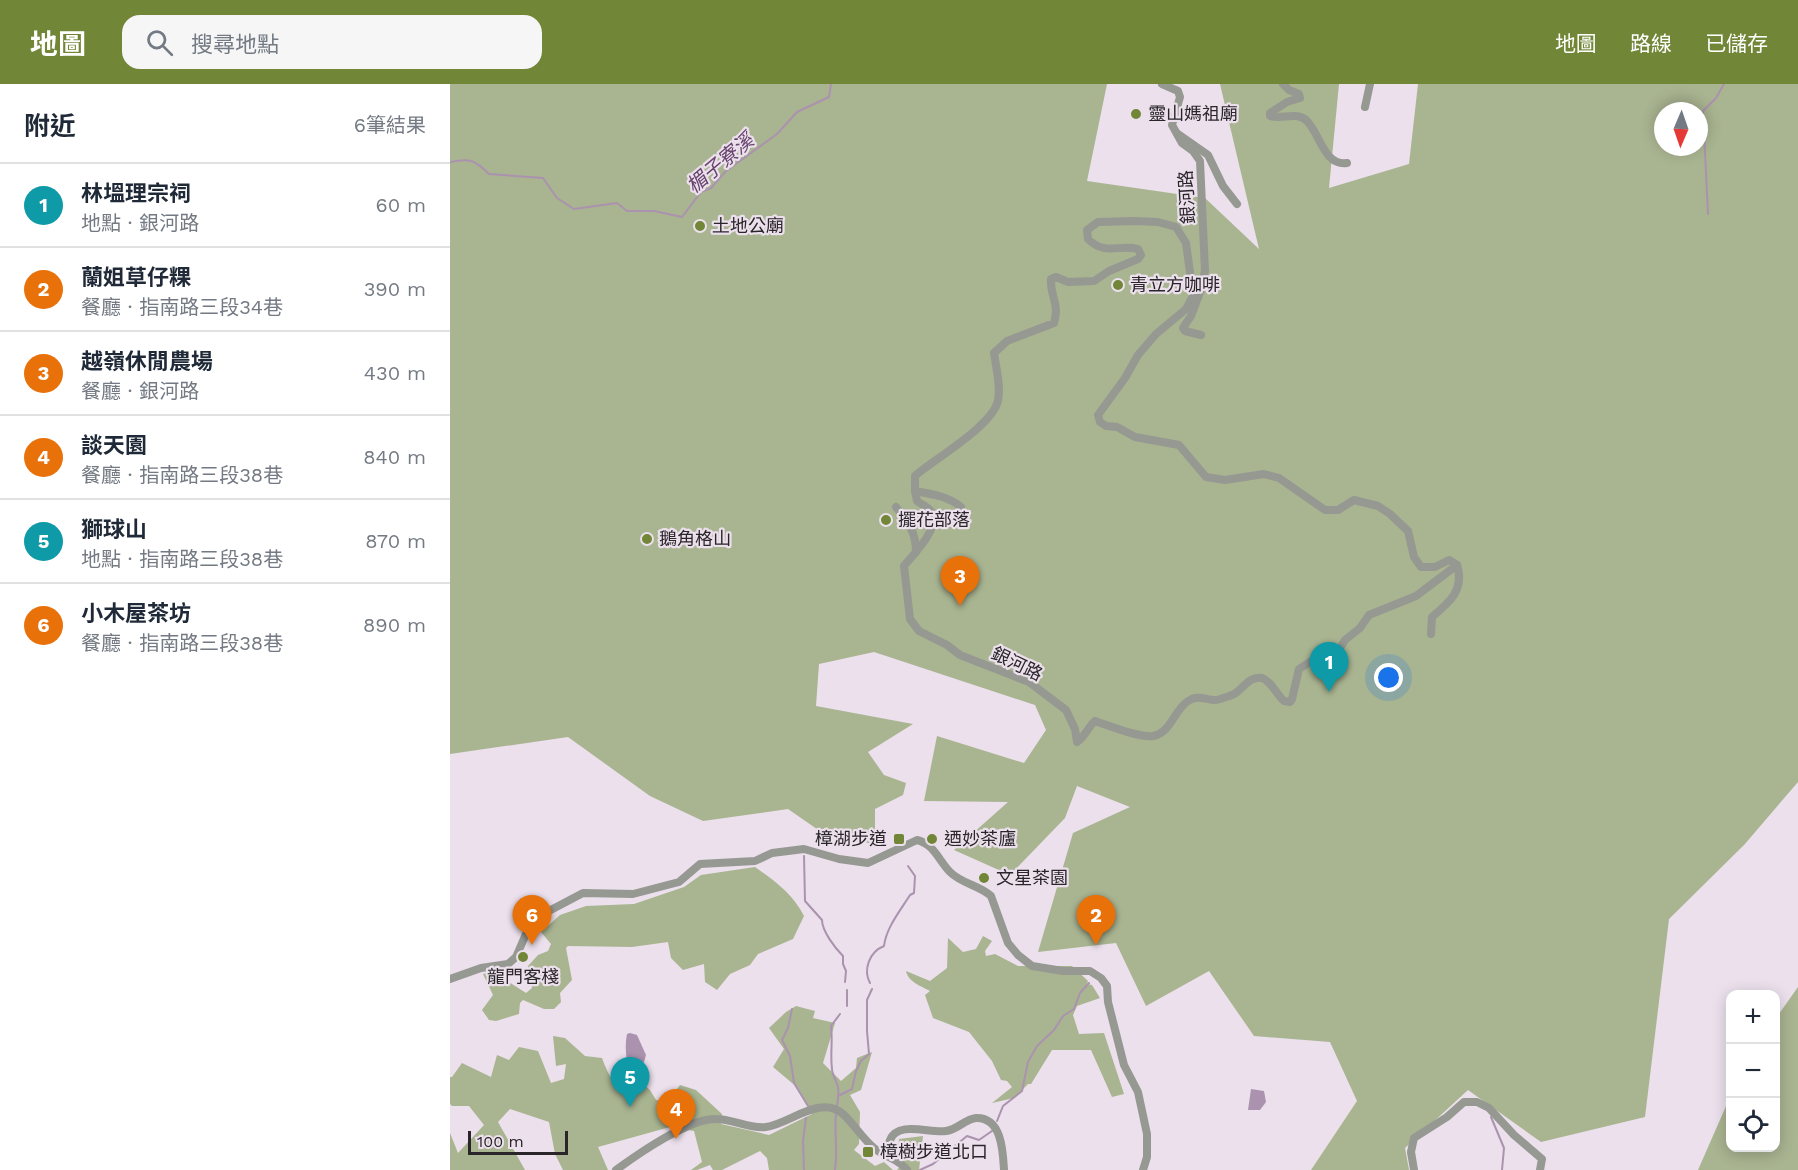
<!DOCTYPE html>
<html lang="zh-TW">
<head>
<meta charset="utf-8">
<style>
	body { margin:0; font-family:"Work Sans","Noto Sans TC",sans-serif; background:#f6f6f7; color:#1f2937 }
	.controls { position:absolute; right:18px; bottom:18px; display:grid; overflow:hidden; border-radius:12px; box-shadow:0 3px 15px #0003 }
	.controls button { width:54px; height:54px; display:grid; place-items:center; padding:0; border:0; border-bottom:2px solid #e0e1e3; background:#fff; color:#1f2937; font:30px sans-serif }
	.compass { position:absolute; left:1204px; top:18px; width:54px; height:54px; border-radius:50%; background:#fff; box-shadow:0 3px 15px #0003; rotate:182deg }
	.scale { position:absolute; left:18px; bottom:15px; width:100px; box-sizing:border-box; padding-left:6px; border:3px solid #292529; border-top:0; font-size:16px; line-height:21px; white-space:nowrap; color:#292529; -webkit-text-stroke:4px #ebe0ec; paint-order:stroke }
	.you { position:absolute; left:939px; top:594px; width:21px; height:21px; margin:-15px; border:4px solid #fff; border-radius:50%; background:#1a73e8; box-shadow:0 0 0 9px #1a73e833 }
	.badge { display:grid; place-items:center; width:39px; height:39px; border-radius:50%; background:#728637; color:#fff; font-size:20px; font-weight:700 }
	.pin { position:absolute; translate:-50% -50px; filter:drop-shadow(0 2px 3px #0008) }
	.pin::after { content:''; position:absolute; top:32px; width:21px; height:18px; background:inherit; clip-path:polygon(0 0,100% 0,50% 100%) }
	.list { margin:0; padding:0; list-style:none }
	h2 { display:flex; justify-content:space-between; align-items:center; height:78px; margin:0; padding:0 24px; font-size:26px }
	h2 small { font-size:20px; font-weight:400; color:#747a83 }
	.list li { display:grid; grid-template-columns:39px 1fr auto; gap:18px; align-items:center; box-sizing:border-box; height:84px; padding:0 24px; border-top:2px solid #e0e1e3 }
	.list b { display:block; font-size:22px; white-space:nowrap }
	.list p { margin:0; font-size:20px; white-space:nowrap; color:#747a83 }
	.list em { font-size:20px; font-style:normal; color:#747a83 }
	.icon { flex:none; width:33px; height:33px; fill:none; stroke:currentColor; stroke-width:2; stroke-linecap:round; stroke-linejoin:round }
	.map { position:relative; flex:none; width:1348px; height:1086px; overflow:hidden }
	header { display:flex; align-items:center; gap:36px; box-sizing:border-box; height:84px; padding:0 30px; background:#728637; color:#fff }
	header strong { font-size:28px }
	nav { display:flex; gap:33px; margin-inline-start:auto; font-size:21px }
	.search { width:420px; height:54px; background:#f6f6f7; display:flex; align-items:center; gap:15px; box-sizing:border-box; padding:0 21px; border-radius:18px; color:#747a83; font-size:22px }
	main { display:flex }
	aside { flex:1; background:#fff }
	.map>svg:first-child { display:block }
	.forest { fill:#a9b491; fill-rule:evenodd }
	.water { fill:#ab92ae }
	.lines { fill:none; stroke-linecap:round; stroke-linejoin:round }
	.stream { stroke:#ab92ae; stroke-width:2 }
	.minor { stroke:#969892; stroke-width:8 }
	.poi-dot { fill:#728637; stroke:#ebe0ec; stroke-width:2 }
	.labels { text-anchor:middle; stroke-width:4.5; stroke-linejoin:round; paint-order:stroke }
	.poi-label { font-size:18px; fill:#292529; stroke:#ebe0ec; text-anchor:start }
	.street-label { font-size:18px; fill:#292529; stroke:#ebe0ec }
	.water-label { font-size:20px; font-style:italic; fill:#68436d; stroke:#ebe0ec }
</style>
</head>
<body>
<header>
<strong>地圖</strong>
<div class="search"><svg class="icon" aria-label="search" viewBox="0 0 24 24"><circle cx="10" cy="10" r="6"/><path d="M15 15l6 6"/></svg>搜尋地點</div>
<nav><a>地圖</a><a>路線</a><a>已儲存</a></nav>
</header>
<main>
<aside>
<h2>附近<small>6筆結果</small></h2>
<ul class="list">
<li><span class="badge" style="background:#0f9aa8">1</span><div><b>林塭理宗祠</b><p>地點 · 銀河路</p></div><em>60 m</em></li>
<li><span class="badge" style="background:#e8710a">2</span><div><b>蘭姐草仔粿</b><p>餐廳 · 指南路三段34巷</p></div><em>390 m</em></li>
<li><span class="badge" style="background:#e8710a">3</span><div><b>越嶺休閒農場</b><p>餐廳 · 銀河路</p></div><em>430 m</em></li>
<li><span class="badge" style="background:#e8710a">4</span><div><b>談天園</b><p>餐廳 · 指南路三段38巷</p></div><em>840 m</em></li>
<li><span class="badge" style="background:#0f9aa8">5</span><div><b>獅球山</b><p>地點 · 指南路三段38巷</p></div><em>870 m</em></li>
<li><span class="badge" style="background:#e8710a">6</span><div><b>小木屋茶坊</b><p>餐廳 · 指南路三段38巷</p></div><em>890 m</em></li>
</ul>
</aside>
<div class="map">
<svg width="1348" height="1086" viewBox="0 0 1348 1086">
	<rect width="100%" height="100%" fill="#ebe0ec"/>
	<g class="forest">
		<path d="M0,0H657L637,97L755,114L809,165L770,0H889L879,104L959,80L968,0H1348V698L1294,761L1219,835L1195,1033L1091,1058L1018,1006L955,1064L959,1086H861L907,1017L880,958L804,952L759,887L696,922L666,859L588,868L623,749L680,723L627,702L615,734L560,791L504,766L558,718L474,717L487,652L574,679L596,646L585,621L424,568L369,580L366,622L463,640L418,668L434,691L456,699L453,711L425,725V760L377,752L338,725L253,737L200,712L118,653L0,670ZM1213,27H1249V63H1213Z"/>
		<path d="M305,783C325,797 343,810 354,832L343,855L308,870L300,881L280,890L267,906L255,898L254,880L233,886L221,874L218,858L182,863L118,862L116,864L122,896L110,909L111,918L104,925H94L73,916L70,919L69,930L46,937L39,936L32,926L43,911L33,890L54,885L51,893L76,909L82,904L78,882L88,871L98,867L101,860L91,848L110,831L136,822L184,820L234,803L251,791Z"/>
		<path d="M533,852L542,857L535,867L536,872L545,870L568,882H622L638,897L637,900L642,901L650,914L627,922L623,931L629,950L654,949L674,1010L662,1013L641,966H602L581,1000H578L564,1014L542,1019L562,1003L557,997L551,996L542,977L519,948L483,934L475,911L480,907C471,902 458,898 456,887L480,897L497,884L498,854L513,868L526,865Z"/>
		<path d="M1348,903V1086H1248L1280,1013V1064H1326V934Z"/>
		<path d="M346,922L365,927L363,934L385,939L373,979L391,997L406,984L407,974L422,968L411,1006L400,1011L410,1028L409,1060L404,1066L425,1082L434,1078L443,1086H319L317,1074L310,1067L272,1086H263L260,1081L247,1086H241L252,1078L244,1047L220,1043L148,1063L158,1086H113L105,1070L99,1038L60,1025L48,1038L75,1086H0V1049L8,1069L34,1041L19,1022H2L0,1020V993H2L12,979L41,993L47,971L59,976L69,963L88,967L101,999L114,995L116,980L106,982L103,952L115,954L135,972L152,974C159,993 166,1007 187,1010L189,996L200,1006L206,1016L218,1017L230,1001L246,1006L272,1030L271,1040L319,1051L362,1030L348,1004L323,983L334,965L319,944L336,928Z"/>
		<path d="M473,1052L469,1086H447L453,1079L448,1069L449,1055Z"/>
	</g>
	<g class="water">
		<path d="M180,949L187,951L196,971L194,978L185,983H180C175,976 175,959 177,950Z"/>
		<path d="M801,1005L814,1007L816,1018L810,1026H798Z"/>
	</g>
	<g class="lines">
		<g class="stream">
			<path d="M0,78C20,74 25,76 39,90L93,94L107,114L124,125L167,119L177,127H204L232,133L251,108L261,104L276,87L327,50L347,28L379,13L381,0"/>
			<path d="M1258,130L1253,27L1266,14L1274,0"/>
			<path d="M354,772L355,817L372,836C372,847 385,864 393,872V880L396,887L395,898"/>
			<path d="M420,899C413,886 419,868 434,862C436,844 450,827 460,811L464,809L465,792L458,782"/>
			<path d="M397,922V906"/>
			<path d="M342,925L338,944L332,956L340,972L344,999L358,1022"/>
			<path d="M388,1012L402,1005L406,987L411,977L419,970L417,947V916L422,905"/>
			<path d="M387,1022C388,1016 389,1009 388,1003C387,997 382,991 382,985C380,971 383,956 381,942L390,930"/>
			<path d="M1041,1033L1054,1064L1052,1086"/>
			<path d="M547,1037L553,1022L572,1007L578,978L587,962L604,946L613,932L624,925L630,909L639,899"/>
			<path d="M354,1086L353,1057L356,1034"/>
			<path d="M385,1086C388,1066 384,1048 386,1029"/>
			<path d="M470,1086L483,1080L517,1052L529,1056L542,1047"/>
		</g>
		<g class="minor">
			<path d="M712,0L728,7L730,13L722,41L732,59L743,67L750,77L755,187L752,201L745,208L736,225L706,250L688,271L675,294L648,331L650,338L656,342L667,343L685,353L729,361L756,393L775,396L814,390L829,394L875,426H888L904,416L928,422L940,430L958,447L964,473L971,483H985L999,476L1007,481L966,512L919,531L910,544L895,556L889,566V577L891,585L890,588H887L876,574H866L849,585L842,615L840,618L834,617C827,611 821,597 812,594C799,591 792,607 782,611C776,613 770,616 764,616C754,615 747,611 738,617C724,626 721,649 703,652C688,654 660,642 645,637C638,643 635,653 627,658L625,645L616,626L579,598L510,571L497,561L469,547L460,535L454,482C463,471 490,444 482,429C479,423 472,421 467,417L465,407V392C484,375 544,341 548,316C551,302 546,284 544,269L557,257L604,239C610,219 600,214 601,195L606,193L618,198L644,197L659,187L688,175L691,171L688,165C669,160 655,172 638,155L637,146L648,138L685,137L708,138L726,143L736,159L742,203L745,208"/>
			<path d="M833,0L839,6L849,10L850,14L837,18L820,29V32C832,36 848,27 857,37C870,50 874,82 897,79"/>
			<path d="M915,23L920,0"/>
			<path d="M728,50L758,71L773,102L787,120"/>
			<path d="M751,251L735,247L733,244L741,232L752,203"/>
			<path d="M465,407C481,410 498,412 511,423"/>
			<path d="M446,423C458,438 466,448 466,468"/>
			<path d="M981,550L982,533C999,519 1015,506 1007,481"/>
			<path d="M0,895L31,884L58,880L66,873L79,843L95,829L133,809L183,810L229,798L250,780L305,777L322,769L354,765L389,775L418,779L467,756C484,760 489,777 500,788C512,800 529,801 541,812L558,859L568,871L582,882L613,887H640L651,894L657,902L658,918L674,981L688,1008L697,1050V1073L693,1086"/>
			<path d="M438,1070C438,1066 438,1060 440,1056C448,1036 481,1050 496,1047C507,1046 515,1035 526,1034C552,1033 553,1068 554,1086"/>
			<path d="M166,1086C188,1070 240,1034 266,1035C283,1035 299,1045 316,1043C339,1040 371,1010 393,1030C404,1040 412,1054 424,1064C434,1073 448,1074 457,1086"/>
			<path d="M964,1086L961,1068L964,1054L997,1033L1014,1018H1027L1039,1024L1064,1051L1092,1075L1090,1086"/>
		</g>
	</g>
	<g class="poi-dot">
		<circle cx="686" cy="30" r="6"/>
		<circle cx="250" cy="142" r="6"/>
		<circle cx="668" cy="201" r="6"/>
		<circle cx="436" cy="436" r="6"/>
		<circle cx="197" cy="455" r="6"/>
		<rect x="443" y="749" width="12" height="12" rx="3"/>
		<circle cx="482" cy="755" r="6"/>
		<circle cx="534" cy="794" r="6"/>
		<circle cx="73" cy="873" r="6"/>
		<rect x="412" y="1062" width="12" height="12" rx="3"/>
	</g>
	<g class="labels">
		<g class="poi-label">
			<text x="698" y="36">靈山媽祖廟</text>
			<text x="262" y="148">土地公廟</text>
			<text x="680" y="207">青立方咖啡</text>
			<text x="448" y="442">擺花部落</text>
			<text x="209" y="461">鵝角格山</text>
			<text x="437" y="761" text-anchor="end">樟湖步道</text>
			<text x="494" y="761">迺妙茶廬</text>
			<text x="546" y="800">文星茶園</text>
			<text x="73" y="899" text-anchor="middle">龍門客棧</text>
			<text x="430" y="1074">樟樹步道北口</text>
		</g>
		<g class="street-label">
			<text transform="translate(737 113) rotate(-93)" y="6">銀河路</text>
			<text transform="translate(567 580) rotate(26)" y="6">銀河路</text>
		</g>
		<g class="water-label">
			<text transform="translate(270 79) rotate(-40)" y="7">楣子寮溪</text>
		</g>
	</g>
</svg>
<div class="controls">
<button>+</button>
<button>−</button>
<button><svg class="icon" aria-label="locate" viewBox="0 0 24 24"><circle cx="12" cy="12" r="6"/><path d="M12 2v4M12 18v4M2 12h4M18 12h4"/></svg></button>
</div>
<svg class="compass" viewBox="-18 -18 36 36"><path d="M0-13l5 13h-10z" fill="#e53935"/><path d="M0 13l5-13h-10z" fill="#747a83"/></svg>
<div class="scale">100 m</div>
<div class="you"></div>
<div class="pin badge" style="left:879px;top:608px;background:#0f9aa8">1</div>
<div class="pin badge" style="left:646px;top:861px;background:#e8710a">2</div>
<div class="pin badge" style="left:510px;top:522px;background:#e8710a">3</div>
<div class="pin badge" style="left:226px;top:1055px;background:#e8710a">4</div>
<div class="pin badge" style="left:180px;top:1023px;background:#0f9aa8">5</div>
<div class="pin badge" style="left:82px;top:861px;background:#e8710a">6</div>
</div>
</main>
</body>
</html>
